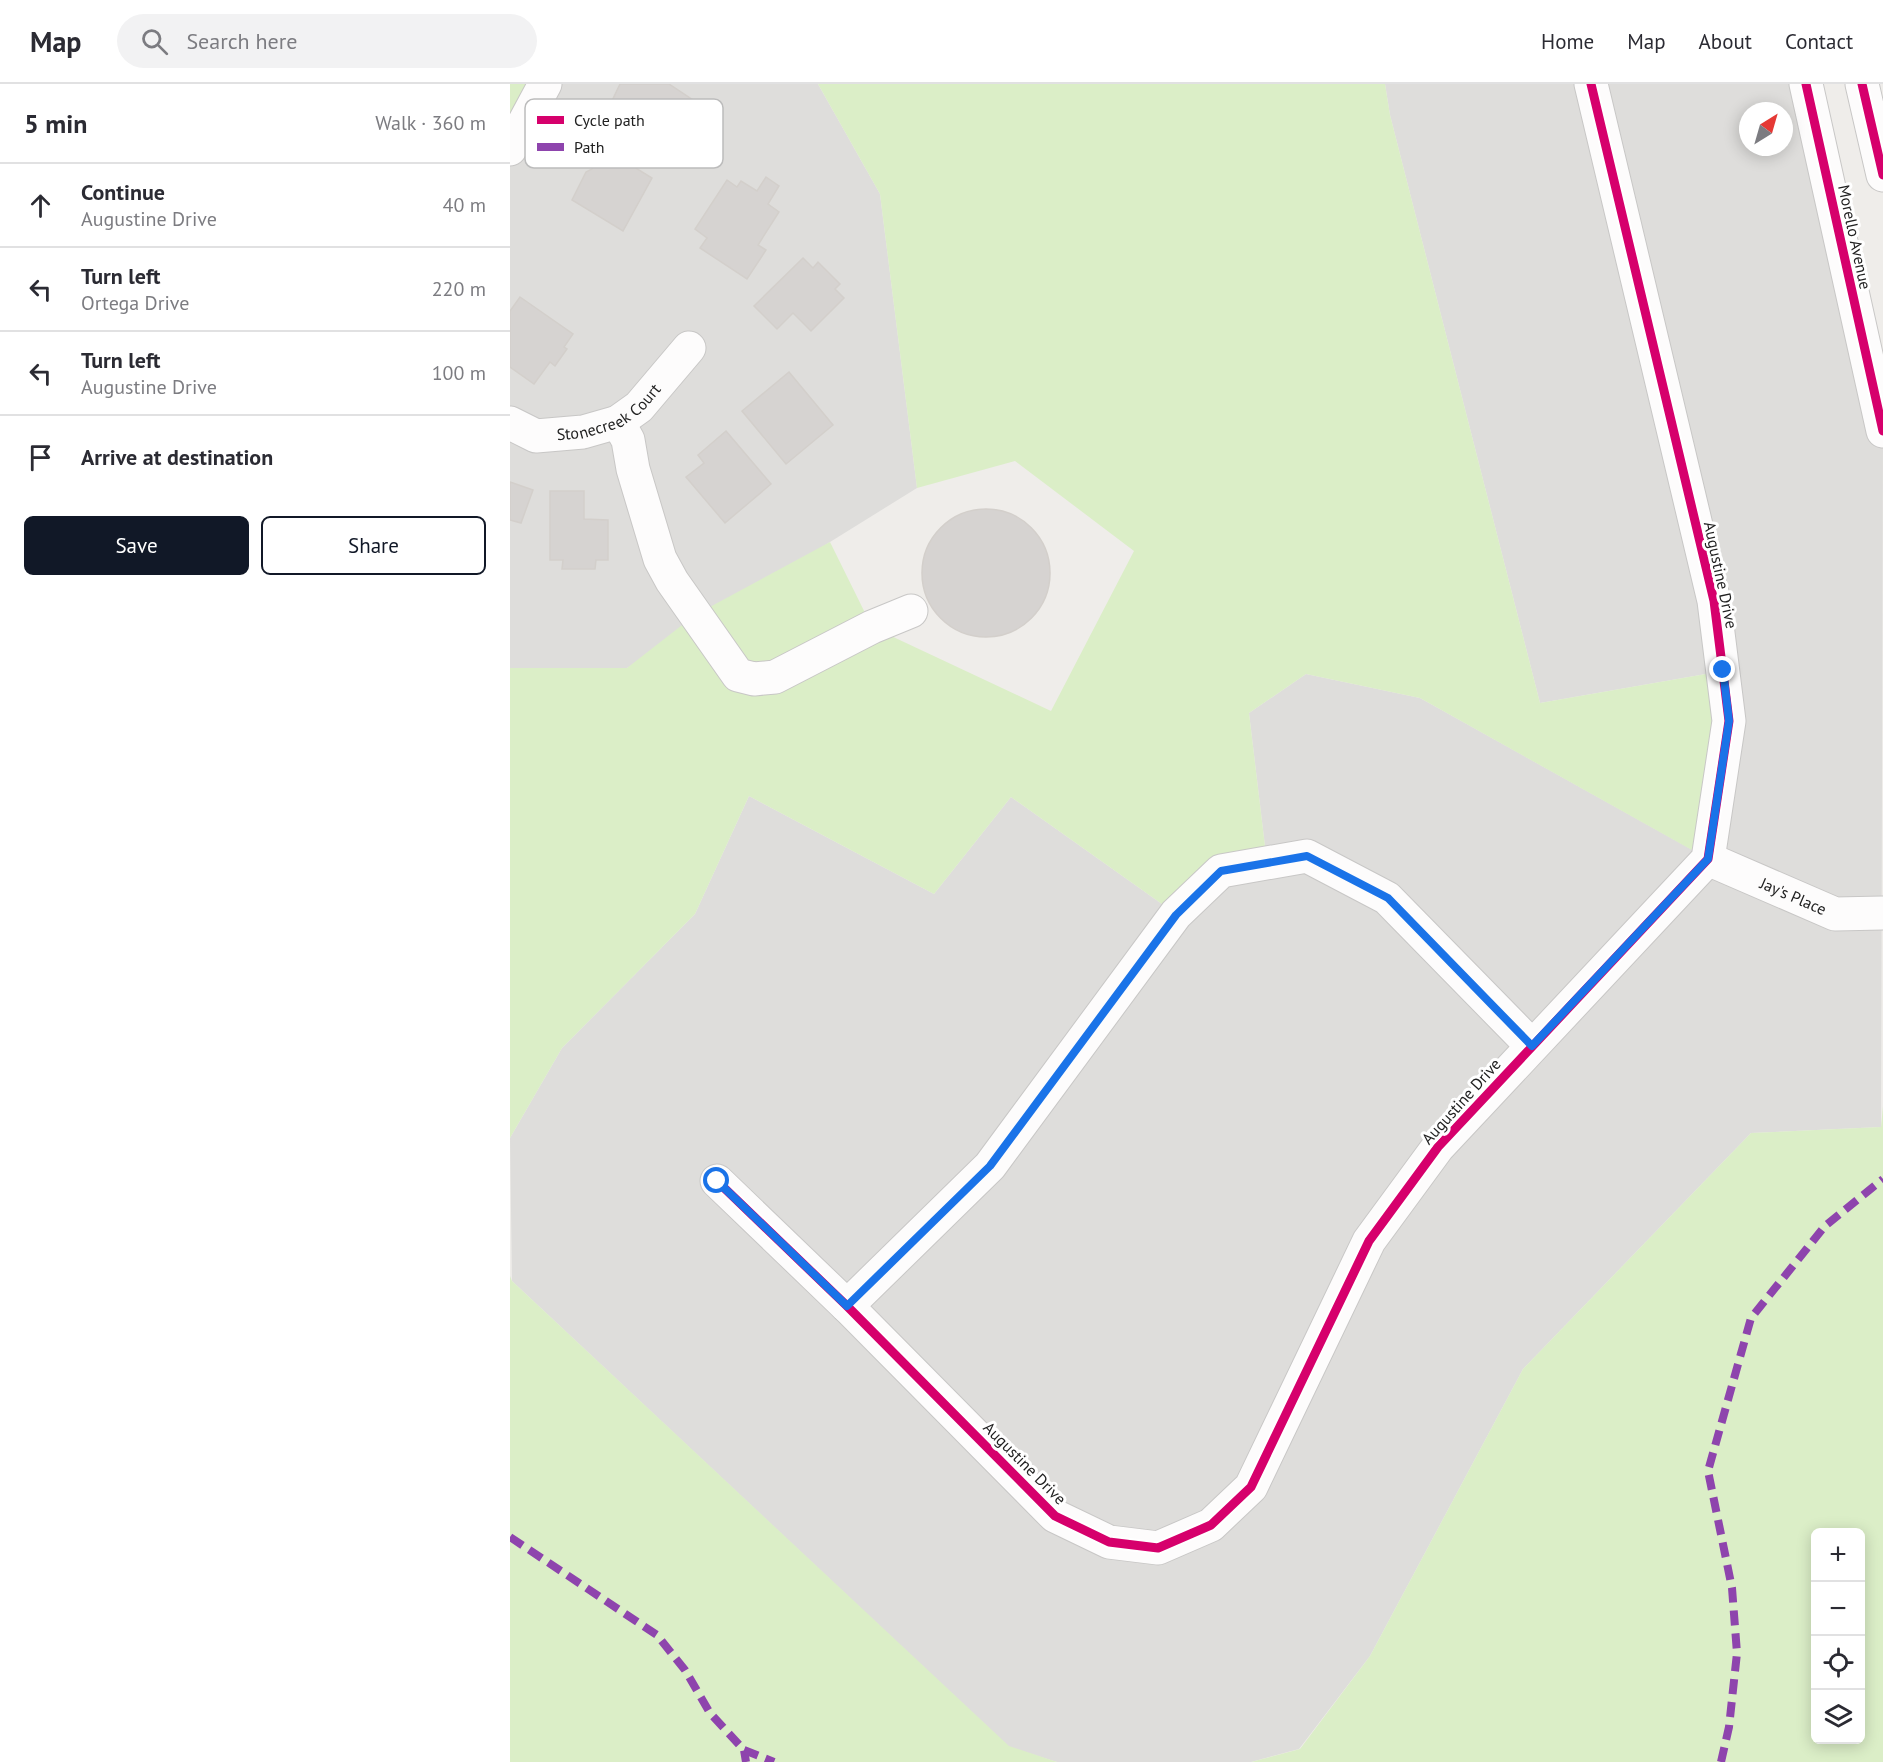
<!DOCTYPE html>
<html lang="en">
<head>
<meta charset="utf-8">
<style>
	body { margin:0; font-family:"PT Sans",sans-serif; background:#f2f2f3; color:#2b2b33 }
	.controls { position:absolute; right:18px; bottom:18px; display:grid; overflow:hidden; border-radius:9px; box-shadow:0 3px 15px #0003 }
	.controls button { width:54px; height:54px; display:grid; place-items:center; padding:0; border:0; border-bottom:2px solid #e1e1e2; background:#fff; color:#2b2b33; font:30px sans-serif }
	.compass { position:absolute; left:1229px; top:18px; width:54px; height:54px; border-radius:50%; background:#fff; box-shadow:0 3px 15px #0003; rotate:37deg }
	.stop { position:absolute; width:18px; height:18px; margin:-14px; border:4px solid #1a73e8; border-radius:50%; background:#fff }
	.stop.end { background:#1a73e8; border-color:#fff; box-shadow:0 2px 6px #0008 }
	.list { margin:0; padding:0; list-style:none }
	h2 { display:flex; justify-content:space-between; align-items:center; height:78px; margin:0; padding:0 24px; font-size:26px }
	h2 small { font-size:20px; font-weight:400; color:#7c7c81 }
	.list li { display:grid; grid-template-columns:39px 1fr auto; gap:18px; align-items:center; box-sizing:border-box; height:84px; padding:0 24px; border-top:2px solid #e1e1e2 }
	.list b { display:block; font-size:22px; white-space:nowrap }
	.list p { margin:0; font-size:20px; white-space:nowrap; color:#7c7c81 }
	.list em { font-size:20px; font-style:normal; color:#7c7c81 }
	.actions { display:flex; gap:12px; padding:18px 24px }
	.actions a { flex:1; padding:14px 0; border:2px solid #111827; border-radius:9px; text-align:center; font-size:21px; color:#111827 }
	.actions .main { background:#111827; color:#fff }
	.icon { flex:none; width:33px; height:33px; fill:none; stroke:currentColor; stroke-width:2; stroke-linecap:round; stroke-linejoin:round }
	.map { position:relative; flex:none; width:1373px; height:1678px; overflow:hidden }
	header { display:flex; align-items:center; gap:36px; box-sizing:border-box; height:84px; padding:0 30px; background:#fff; border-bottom:2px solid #e1e1e2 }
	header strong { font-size:28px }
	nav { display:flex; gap:33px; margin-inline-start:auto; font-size:21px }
	.search { width:420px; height:54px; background:#f2f2f3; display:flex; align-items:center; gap:15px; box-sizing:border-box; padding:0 21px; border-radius:33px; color:#7c7c81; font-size:22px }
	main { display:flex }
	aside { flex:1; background:#fff }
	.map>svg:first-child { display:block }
	.residential { fill:#dedddb; fill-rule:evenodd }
	.grass { fill:#dbeec7; fill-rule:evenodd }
	.building { fill:#d6d3d1; stroke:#d3cfcb; stroke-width:1.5 }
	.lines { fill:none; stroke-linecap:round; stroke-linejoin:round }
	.minor-casing { stroke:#c8c7c6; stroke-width:35 }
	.minor { stroke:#fdfcfc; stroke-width:33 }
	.quiet { stroke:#8e44ad; stroke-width:8; stroke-dasharray:15 8; stroke-linecap:butt }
	.cycleway-casing { stroke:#fff; stroke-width:13 }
	.cycleway { stroke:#d6006c; stroke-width:9 }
	.route { stroke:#1a73e8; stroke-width:8 }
	.labels { text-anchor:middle; stroke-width:6; stroke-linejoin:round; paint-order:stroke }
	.street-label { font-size:16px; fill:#212121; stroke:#fff }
	.key { fill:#fff; stroke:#bcbcbc; stroke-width:1.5 }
	.key-label { font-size:16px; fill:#212121 }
</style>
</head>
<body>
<header>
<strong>Map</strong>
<div class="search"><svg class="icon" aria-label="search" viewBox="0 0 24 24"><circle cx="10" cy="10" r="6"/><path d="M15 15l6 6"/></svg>Search here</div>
<nav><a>Home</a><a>Map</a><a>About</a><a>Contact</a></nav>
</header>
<main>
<aside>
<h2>5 min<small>Walk · 360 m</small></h2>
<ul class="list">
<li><svg class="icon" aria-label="ahead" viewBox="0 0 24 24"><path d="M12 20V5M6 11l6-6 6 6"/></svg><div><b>Continue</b><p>Augustine Drive</p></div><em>40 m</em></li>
<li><svg class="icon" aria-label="left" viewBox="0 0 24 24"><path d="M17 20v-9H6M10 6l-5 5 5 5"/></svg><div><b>Turn left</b><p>Ortega Drive</p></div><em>220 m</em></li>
<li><svg class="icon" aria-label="left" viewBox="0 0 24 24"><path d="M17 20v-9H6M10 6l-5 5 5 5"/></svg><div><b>Turn left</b><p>Augustine Drive</p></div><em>100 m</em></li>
<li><svg class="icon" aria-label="arrive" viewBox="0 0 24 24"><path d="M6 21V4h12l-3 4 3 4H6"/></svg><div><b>Arrive at destination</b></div></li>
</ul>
<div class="actions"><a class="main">Save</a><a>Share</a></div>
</aside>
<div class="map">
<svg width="1373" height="1678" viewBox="0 0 1373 1678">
	<rect width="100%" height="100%" fill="#efedea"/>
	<g class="residential">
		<path d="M35,0H308L370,110L407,404L117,584H0V65Z"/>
		<path d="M875,0H1296L1373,347L1371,1043L1241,1049L1013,1285L860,1572L789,1665L741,1678H547L499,1663L2,1197L0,1054L52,964L185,830L239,712L424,810L501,713L666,830L757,779L739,629L796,590L910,614L1197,774L1213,587L1030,619L880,31ZM1238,27H1274V63H1238Z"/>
	</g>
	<g class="grass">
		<path d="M0,0H35L0,65Z"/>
		<path d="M308,0H875L880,31L1030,619L1213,587L1198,775L910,614L796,590L739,629L757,779L666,830L501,713L424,810L239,712L185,830L52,964L0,1054V584H117L185,531L320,458L362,543L541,627L624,467L505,377L407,404L370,110Z"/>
		<path d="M1373,1022V1678H741L790,1665L860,1572L1013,1285L1241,1049L1371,1043ZM1306,1448H1350V1656H1306Z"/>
		<path d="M0,1192L2,1197L499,1662L547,1678H0Z"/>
	</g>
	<g class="building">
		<path d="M110,0H159L186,18L166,48L163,45L149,67L100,36L109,23L101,19Z"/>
		<path d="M95,65L142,94L113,147L62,116L76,88L82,85Z"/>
		<path d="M256,93L269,102L258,120L269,128L248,161L256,166L237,195L190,164L197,154L185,145L217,96L227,103L231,97L247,107Z"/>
		<path d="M293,174L303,184L308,178L330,200L325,205L334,214L301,247L283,229L267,245L244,222Z"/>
		<path d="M10,213L63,250L54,263L57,265L45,282L40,278L24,300L0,283V227Z"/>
		<path d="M279,288L323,341L276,380L232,327Z"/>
		<path d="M216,347L261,400L215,439L176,393L194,379L188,371Z"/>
		<path d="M0,398L23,406L11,439L0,436Z"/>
		<path d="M40,407H74V435L98,436V476H86L85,485H52L53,476H40Z"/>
		<circle cx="476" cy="489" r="64"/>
	</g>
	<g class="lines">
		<defs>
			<g id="minor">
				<path d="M1296,0L1373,347"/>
				<path d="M1352,0L1373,91"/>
				<path d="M0,65L35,0"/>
				<path d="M108,338L118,356L123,385L150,475L162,497L228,591L244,595L265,593L362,543L401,527"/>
				<path id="s1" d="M0,339L26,352L73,348L108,338L129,323L179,264"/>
				<path id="s2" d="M1198,775L1325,830L1373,829"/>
				<path d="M207,1097L337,1222L545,1432L599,1458L648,1464L701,1441L741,1403L859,1157L928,1063L1198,775L1219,637L1204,517L1081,0"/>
				<path d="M337,1222L480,1082L666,830L711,787L797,772L877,814L1022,962"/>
			</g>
		</defs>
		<use href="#minor" class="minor-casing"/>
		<use href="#minor" class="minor"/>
		<g class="quiet">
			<path d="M0,1453L147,1551L175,1586L200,1629L234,1666L236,1678"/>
			<path d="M234,1666L264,1678"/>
			<path d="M1211,1678L1219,1643L1227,1569L1222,1504L1198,1387L1241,1234L1315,1142L1373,1095"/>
		</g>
		<defs>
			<g id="cycleway">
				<path d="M1296,0L1373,347"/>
				<path d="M1352,0L1373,91"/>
				<path d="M207,1097L337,1222L545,1432L599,1458L648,1464L701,1441L741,1403L859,1157L928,1063L1198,775L1219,637L1204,517L1081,0"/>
			</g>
		</defs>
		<use href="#cycleway" class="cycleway-casing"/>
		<use href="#cycleway" class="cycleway"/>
	</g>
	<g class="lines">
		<path class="route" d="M207,1097L337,1222L480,1082L666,831L711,787L797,772L878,814L1022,962L1198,775L1219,637L1213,586"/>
	</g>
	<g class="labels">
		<g class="street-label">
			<text transform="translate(1345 153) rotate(78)" y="6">Morello Avenue</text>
			<text dy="6" stroke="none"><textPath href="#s1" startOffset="108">Stonecreek Court</textPath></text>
			<text transform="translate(1211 491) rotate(78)" y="6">Augustine Drive</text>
			<text dy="6" stroke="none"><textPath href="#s2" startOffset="93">Jay's Place</textPath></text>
			<text transform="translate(951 1017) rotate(-48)" y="6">Augustine Drive</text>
			<text transform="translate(515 1379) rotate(45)" y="6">Augustine Drive</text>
		</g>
	</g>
	<rect x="15" y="15" width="198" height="69" rx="9" class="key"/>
	<rect x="27" y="32" width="27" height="8" fill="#d6006c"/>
	<rect x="27" y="59" width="27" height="8" fill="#8e44ad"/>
	<g class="key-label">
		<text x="64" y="42">Cycle path</text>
		<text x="64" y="69">Path</text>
	</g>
</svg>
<div class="controls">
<button>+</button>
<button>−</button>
<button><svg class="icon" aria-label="locate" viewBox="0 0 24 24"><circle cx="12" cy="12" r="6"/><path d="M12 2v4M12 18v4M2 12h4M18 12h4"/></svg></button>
<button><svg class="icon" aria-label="layers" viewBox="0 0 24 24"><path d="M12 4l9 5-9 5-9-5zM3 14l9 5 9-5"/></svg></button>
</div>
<svg class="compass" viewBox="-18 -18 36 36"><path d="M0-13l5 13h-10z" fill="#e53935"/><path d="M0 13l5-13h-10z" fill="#7c7c81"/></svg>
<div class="stop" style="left:207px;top:1097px"></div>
<div class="stop end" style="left:1213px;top:586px"></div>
</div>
</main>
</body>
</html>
